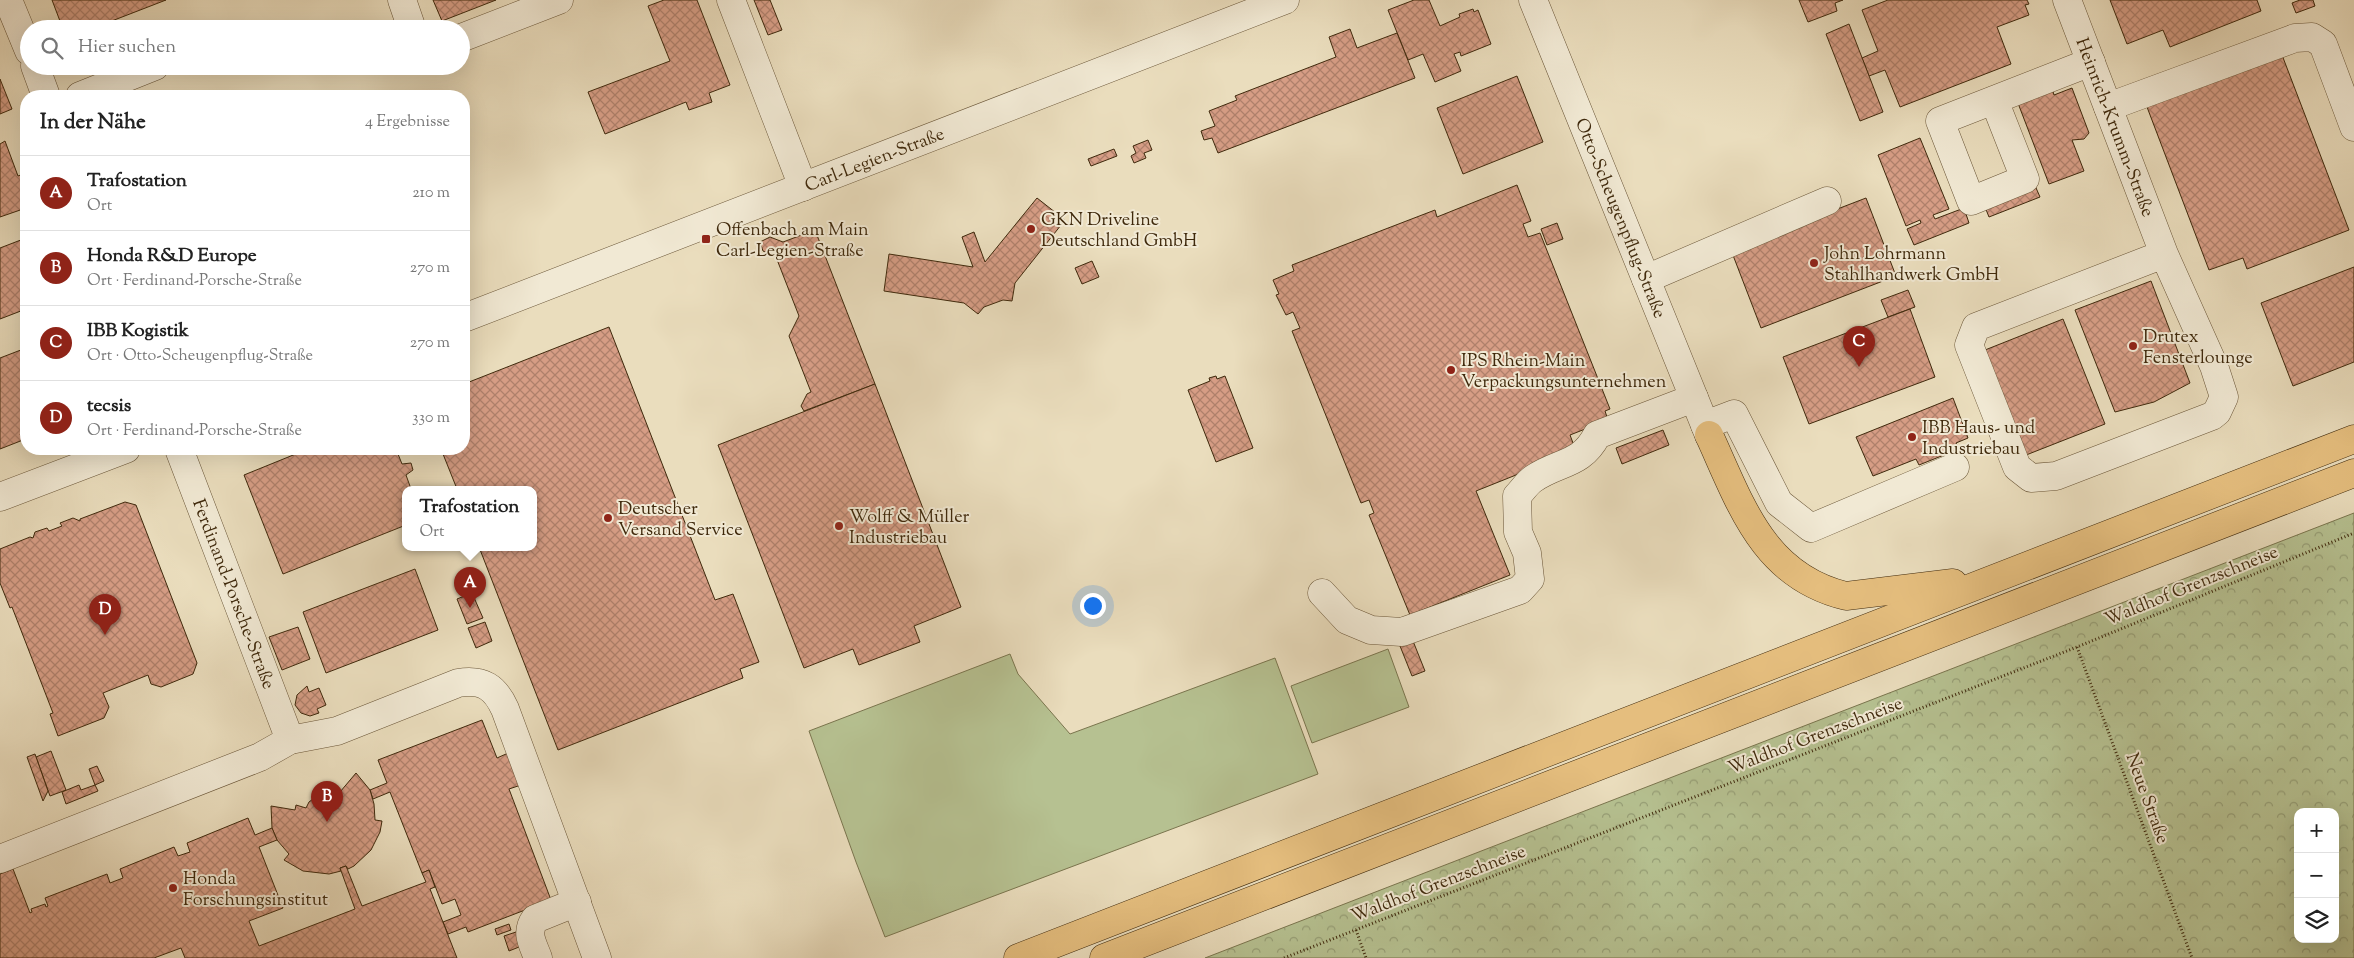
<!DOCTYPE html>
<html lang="de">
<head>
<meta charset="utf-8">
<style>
	body { margin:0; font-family:"Sorts Mill Goudy",serif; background:#f2f2f2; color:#222 }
	.controls { position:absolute; right:15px; bottom:15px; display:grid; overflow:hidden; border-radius:10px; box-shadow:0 5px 20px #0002 }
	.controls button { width:45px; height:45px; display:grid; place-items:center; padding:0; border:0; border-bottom:1px solid #e0e0e0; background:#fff; color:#222; font:25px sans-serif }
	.you { position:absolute; left:1092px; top:605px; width:18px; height:18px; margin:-12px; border:4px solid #fff; border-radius:50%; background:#1a73e8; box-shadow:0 0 0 8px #1a73e833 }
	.badge { display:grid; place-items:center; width:32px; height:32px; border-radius:50%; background:#8f2418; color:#fff; font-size:16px; font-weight:700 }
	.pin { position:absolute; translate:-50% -41px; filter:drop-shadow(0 1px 2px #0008) }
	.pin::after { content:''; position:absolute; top:26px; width:18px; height:15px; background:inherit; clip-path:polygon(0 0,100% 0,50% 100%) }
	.popup { position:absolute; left:402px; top:486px; width:135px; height:65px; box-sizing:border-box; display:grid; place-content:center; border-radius:10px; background:#fff; filter:drop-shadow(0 1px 4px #0005); font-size:16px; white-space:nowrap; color:#767676 }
	.popup b { font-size:19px; color:#222 }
	.popup::after { content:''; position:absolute; left:50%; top:100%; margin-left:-10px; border:10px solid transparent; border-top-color:#fff }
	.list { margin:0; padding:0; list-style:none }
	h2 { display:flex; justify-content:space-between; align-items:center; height:65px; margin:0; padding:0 20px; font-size:21px }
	h2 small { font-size:16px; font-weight:400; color:#767676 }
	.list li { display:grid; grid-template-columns:32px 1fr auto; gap:15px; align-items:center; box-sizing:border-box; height:75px; padding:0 20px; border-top:1px solid #e0e0e0 }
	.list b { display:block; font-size:19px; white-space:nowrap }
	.list p { margin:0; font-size:16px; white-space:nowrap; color:#767676 }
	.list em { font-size:16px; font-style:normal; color:#767676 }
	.icon { flex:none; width:28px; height:28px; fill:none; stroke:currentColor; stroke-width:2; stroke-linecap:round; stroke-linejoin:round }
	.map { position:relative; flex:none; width:2354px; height:958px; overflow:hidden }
	.search { position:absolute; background:#fff; box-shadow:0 5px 20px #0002; left:20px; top:20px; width:450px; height:55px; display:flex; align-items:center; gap:12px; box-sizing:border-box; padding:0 18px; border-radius:28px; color:#767676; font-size:19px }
	.panel { position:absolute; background:#fff; box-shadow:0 5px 20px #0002; left:20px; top:90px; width:450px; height:365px; border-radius:20px }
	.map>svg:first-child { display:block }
	.grass { fill:#b6c191; stroke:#7a754e }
	.forest { fill:url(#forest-crowns); stroke:#7a754e; fill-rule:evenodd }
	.building { fill:url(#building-cross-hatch); stroke:#3f290c }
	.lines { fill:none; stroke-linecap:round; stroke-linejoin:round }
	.minor-casing { stroke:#6a5638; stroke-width:29 }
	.major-casing { stroke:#3f290c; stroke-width:29 }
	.path { stroke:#3f290c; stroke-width:3; stroke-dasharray:1 2.5; stroke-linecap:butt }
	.minor { stroke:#f1e9d4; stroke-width:28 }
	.major { stroke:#e5be7e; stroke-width:28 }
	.poi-dot { fill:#8f2418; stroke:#f1e9d4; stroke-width:2 }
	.labels { text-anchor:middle; stroke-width:4; stroke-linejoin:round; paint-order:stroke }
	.street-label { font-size:18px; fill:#3f290c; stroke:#f1e9d4 }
	.poi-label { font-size:18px; fill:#3f290c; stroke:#f1e9d4; text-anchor:start }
</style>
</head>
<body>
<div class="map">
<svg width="2354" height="958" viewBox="0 0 2354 958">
	<defs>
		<pattern id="forest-crowns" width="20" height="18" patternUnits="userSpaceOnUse" patternTransform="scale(1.25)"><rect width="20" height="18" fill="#b6c191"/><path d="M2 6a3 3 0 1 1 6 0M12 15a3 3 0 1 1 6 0" fill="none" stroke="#959d75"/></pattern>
		<pattern id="building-cross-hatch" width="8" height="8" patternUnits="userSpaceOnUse" patternTransform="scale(1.25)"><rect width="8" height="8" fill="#d69d85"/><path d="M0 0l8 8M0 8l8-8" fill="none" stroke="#af806b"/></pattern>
	</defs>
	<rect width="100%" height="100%" fill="#eaddbd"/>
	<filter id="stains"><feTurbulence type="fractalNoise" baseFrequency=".004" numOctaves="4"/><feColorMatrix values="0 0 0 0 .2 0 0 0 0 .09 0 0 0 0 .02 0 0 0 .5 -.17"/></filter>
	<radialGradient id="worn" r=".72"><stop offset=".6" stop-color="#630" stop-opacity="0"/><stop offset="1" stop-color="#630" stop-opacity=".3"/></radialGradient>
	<g class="grass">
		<path d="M1388,649L1409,707L1312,743L1291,686Z"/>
		<path d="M1010,654L1018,674L1070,734L1275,658L1318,774L885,937L856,862L809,731Z"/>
	</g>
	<path class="forest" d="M2354,513V958H1205ZM2298,812H2335V939H2298Z"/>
	<g class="building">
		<path d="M52,0H166L91,29H63Z"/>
		<path d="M433,0H496L442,21Z"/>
		<path d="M664,0H697L730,85L709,93L712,102L689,110L686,102L605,134L588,92L670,61L648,6Z"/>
		<path d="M754,0H770L782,30L768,35Z"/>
		<path d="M1414,0H1429L1440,26L1460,17L1459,14L1473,9L1474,12L1478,10L1491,44L1461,56L1460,52L1454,54L1461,71L1435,82L1423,54L1408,60L1388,10Z"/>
		<path d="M1799,0H1843L1835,3L1837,11L1808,22Z"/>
		<path d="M1888,0H2027L2029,4L2025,5L2029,15L1997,27L2011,64L1900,107L1885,70L1869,76L1862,58L1878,51L1862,10Z"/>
		<path d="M2110,0H2257L2261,11L2170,47L2163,30L2127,44Z"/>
		<path d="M2300,0H2313L2315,6L2296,13L2292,3Z"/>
		<path d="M1849,24L1883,112L1860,121L1826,34Z"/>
		<path d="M1350,29L1357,48L1397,33L1415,78L1218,153L1212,138L1204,140L1201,131L1215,126L1209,111L1237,100L1235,96L1336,57L1329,37Z"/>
		<path d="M2282,55L2349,230L2247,269L2243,258L2209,270L2147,107Z"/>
		<path d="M1517,76L1543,142L1463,174L1437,108Z"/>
		<path d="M0,79L12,109L0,114Z"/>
		<path d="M2051,84L2054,95L2072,88L2089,133L2084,139L2072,140L2084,171L2049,184L2016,98Z"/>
		<path d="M1920,138L1949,209L1933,215L1935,219L1964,208L1969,223L1914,245L1907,229L1921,223L1920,220L1906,226L1878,155Z"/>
		<path d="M1148,140L1152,150L1144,153L1146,158L1134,163L1131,156L1136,153L1133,146Z"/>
		<path d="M5,141L18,176L26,173V208L0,217V144Z"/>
		<path d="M1114,149L1117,156L1091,166L1088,159Z"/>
		<path d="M2033,181L2040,197L1989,217L1983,202Z"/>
		<path d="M1517,185L1531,221L1523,224L1528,237L1540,233L1610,409L1605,411L1608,420L1570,435L1576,451L1476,491L1510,575L1410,615L1369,515L1374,513L1369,500L1361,503L1292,331L1300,328L1293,312L1286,315L1276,295L1279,294L1273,280L1294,271L1292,265L1435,210L1437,217Z"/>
		<path d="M1037,198L1065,220L1015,283L1012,301L1003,300L984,307L978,314L964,303L884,291L889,254L973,267L962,237L974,232L985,262Z"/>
		<path d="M1866,198L1896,276L1761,328L1731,250Z"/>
		<path d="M1557,223L1563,239L1547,245L1541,229Z"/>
		<path d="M815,230L875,384L804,411L801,406L807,394L811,392L789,336L799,316L776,257L763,251L760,242L770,237L783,242Z"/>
		<path d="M26,238V309L0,319V248Z"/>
		<path d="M1092,261L1099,277L1082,284L1075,268Z"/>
		<path d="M2354,267V362L2293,386L2261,303Z"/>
		<path d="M2151,281L2190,383L2154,402L2115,412L2075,310Z"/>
		<path d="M1908,290L1915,307L1888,317L1881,300Z"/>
		<path d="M1910,309L1935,377L1809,424L1783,357Z"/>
		<path d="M2063,319L2105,424L2021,457L1980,352Z"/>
		<path d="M609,327L715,600L733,594L759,662L740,669L743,678L558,750L479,547H534V489H457L441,449H464V384Z"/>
		<path d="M26,348V431L20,434L23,440L0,449V358Z"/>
		<path d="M1216,376L1217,379L1225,376L1253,448L1216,462L1188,390L1210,381L1209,378Z"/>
		<path d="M875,384L961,607L914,626L920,642L859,665L853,649L804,668L718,445Z"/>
		<path d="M1953,398L1968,438L1956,443L1959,449L1919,465L1916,459L1873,476L1856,437Z"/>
		<path d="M1663,430L1669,445L1622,464L1616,448Z"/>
		<path d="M308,449H396L402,464L411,463L413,470L406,475L411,489H406V525L283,574L244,475Z"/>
		<path d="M125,502L136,505L197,663L193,674L161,687L151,684L148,675L103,693L109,707L104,718L58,736L50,714L53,713L12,607L10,608L0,583V549L30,537L33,538L35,532L47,528L49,531L62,526L60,523L73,518L80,521V519Z"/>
		<path d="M415,569L438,630L326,673L303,612Z"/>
		<path d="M472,593L483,618L467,624L457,599Z"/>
		<path d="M485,622L492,641L476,648L468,628Z"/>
		<path d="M298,627L310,659L282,670L269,637Z"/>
		<path d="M1411,636L1425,671L1412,676L1398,641Z"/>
		<path d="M307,686L309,692L319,688L326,705L317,709L319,713L310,716L301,713L295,705L297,695Z"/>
		<path d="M482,720L497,758L515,750L527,783L509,789L551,900L468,932L466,927L448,934L443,922L461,915L455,899L442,904L429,870L422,873L390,792L373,799L370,790L387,783L378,760Z"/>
		<path d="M51,751L66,790L50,796L36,757Z"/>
		<path d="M35,754L48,791L43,801L27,757Z"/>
		<path d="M97,766L104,781L95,785L89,769Z"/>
		<path d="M356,773L370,790L374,804L375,820L382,821L380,832L371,850L354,866L348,869L346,866L340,868L341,871L329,874L303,871L284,860L289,854L277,840L272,828L271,806L295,810L296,805L306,808L309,802L317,796L323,794L333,796L336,789L340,792Z"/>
		<path d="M79,785L81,790L95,785L98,791L66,804L62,792Z"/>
		<path d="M248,818L255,835L272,828L277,840L259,847L283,908L249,921L259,946L355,909L340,868L346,866L362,906L426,882L422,873L429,870L435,887L430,889L457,958H185L181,948L154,958H0V874L13,869L30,913L32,912L31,909L45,904L46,907L48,906L45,898L107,874L110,883L123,878L120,869L174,847L178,856L190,852L187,843Z"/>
		<path d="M509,924L511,930L497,935L495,929Z"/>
		<path d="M519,931L524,945L509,951L504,936Z"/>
	</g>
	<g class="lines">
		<defs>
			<g id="minor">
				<path d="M8,0L29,51"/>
				<path d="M402,0L412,29"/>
				<path d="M731,0L803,187"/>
				<path id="s1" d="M1533,0L1709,435"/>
				<path id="s2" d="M2067,0L2164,254L2214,366L2224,397L2217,412L2212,416L2056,476L2031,478L2017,467L1969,345L1976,327L2164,254"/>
				<path d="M461,38L559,0"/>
				<path d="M35,66L46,96"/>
				<path d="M80,96L155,66"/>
				<path d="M1994,100L2025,179L1971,201L1940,121L2091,62"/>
				<path d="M2108,107L2295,38L2312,37L2323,44L2354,127"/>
				<path d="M1646,279L1827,201"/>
				<path id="s3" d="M464,318L1285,0"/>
				<path d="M1705,425L1734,414L1779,503L1811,528L1955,467"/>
				<path id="s4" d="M179,449L290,740"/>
				<path d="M0,497L126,449"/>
				<path d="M1322,593L1347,620L1371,630L1402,632L1520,590L1530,579L1527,553L1518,532L1517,496C1522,491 1527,483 1533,479C1559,461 1581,466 1597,435L1694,398"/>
				<path d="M0,859L260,757L290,740L337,731L458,683C483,679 495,687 505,709L597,958"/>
				<path d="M538,958C533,944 525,933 535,919L577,902"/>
			</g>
			<g id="major">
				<path d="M1709,435C1741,505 1763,576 1846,596L1953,583"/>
				<path d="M1018,958L2354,439"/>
				<path d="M1104,958L2354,473"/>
			</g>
		</defs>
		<use href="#minor" class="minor-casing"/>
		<use href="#major" class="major-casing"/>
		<g class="path">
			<path d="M2077,647L2192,958"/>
			<path d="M1356,930L1366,958"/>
			<path d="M1284,958L2077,647L2354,533"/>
		</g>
		<use href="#minor" class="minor"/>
		<use href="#major" class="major"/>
	</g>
	<g class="poi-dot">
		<circle cx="1031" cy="229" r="5"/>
		<rect x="701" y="234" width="10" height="10" rx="2.5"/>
		<circle cx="1814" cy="263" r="5"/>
		<circle cx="2133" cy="346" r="5"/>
		<circle cx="1451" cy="370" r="5"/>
		<circle cx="1912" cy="437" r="5"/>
		<circle cx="608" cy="518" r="5"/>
		<circle cx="839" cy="526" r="5"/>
		<circle cx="173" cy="888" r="5"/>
	</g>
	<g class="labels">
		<g class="street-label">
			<text dy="6" stroke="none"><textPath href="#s2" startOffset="136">Heinrich-Krumm-Straße</textPath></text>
			<text dy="6" stroke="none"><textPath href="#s3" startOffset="440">Carl-Legien-Straße</textPath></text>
			<text dy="6" stroke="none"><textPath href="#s1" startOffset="235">Otto-Scheugenpflug-Straße</textPath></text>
			<text transform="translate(2191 585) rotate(-22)" y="6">Waldhof Grenzschneise</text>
			<text dy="6" stroke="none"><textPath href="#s4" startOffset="155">Ferdinand-Porsche-Straße</textPath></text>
			<text transform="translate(1815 735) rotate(-21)" y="6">Waldhof Grenzschneise</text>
			<text transform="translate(2148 798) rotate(70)" y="6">Neue Straße</text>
			<text transform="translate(1438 883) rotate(-21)" y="6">Waldhof Grenzschneise</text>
		</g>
		<g class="poi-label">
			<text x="1041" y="225">GKN Driveline<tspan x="1041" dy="21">Deutschland GmbH</tspan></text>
			<text x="716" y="235">Offenbach am Main<tspan x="716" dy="21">Carl-Legien-Straße</tspan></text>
			<text x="1824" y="259">John Lohrmann<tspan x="1824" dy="21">Stahlhandwerk GmbH</tspan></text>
			<text x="2143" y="342">Drutex<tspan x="2143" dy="21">Fensterlounge</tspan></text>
			<text x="1461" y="366">IPS Rhein-Main<tspan x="1461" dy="21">Verpackungsunternehmen</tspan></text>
			<text x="1922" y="433">IBB Haus- und<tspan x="1922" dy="21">Industriebau</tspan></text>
			<text x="618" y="514">Deutscher<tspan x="618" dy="21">Versand Service</tspan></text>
			<text x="849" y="522">Wolff &amp; Müller<tspan x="849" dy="21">Industriebau</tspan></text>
			<text x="183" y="884">Honda<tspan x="183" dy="21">Forschungsinstitut</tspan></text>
		</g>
	</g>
	<rect width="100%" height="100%" filter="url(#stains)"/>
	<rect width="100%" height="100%" fill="url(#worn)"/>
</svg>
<div class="controls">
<button>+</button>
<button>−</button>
<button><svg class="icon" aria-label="layers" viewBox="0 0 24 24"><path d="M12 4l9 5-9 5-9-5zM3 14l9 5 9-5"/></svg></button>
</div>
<div class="you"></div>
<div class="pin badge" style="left:470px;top:608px">A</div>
<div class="popup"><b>Trafostation</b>Ort</div>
<div class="pin badge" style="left:327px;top:822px">B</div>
<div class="pin badge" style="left:1859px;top:367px">C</div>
<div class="pin badge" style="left:105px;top:635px">D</div>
<div class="search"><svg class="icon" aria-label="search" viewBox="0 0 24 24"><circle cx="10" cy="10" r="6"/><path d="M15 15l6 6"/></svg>Hier suchen</div>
<section class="panel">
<h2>In der Nähe<small>4 Ergebnisse</small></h2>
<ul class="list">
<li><span class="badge">A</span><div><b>Trafostation</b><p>Ort</p></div><em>210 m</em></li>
<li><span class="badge">B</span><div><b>Honda R&amp;D Europe</b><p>Ort · Ferdinand-Porsche-Straße</p></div><em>270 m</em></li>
<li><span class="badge">C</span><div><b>IBB Kogistik</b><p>Ort · Otto-Scheugenpflug-Straße</p></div><em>270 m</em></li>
<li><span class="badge">D</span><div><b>tecsis</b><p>Ort · Ferdinand-Porsche-Straße</p></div><em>330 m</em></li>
</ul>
</section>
</div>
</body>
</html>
